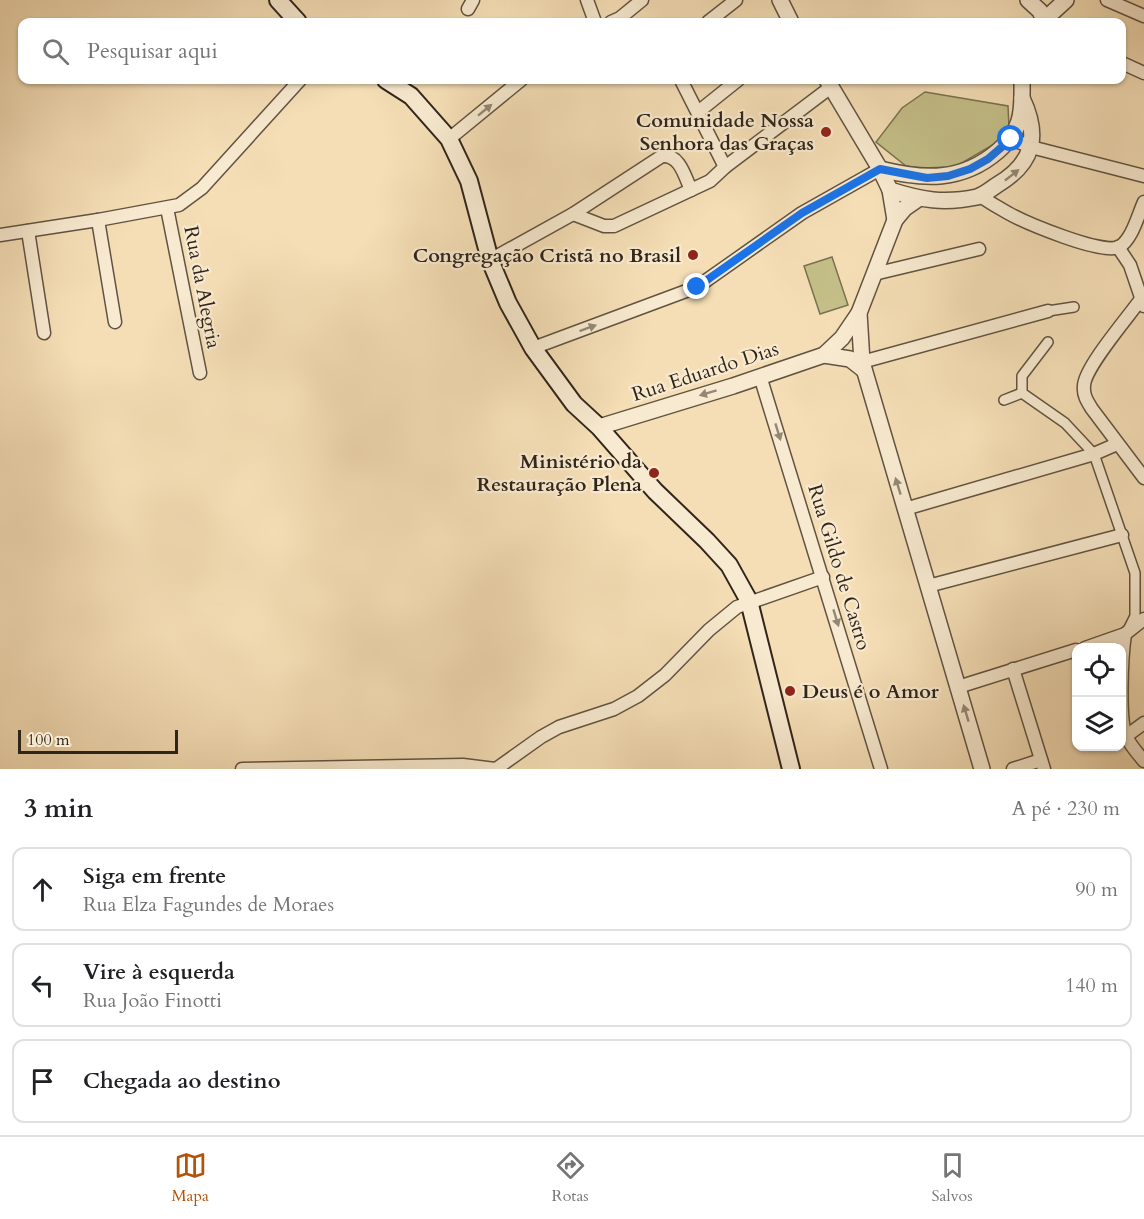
<!DOCTYPE html>
<html lang="pt">
<head>
<meta charset="utf-8">
<style>
	body { margin:0; font-family:Cardo,serif; background:#f2f2f2; color:#202124 }
	.controls { position:absolute; right:18px; bottom:18px; display:grid; overflow:hidden; border-radius:12px; box-shadow:0 2px 4px #0004 }
	.controls button { width:54px; height:54px; display:grid; place-items:center; padding:0; border:0; border-bottom:2px solid #e0e0e0; background:#fff; color:#202124; font:30px sans-serif }
	.scale { position:absolute; left:18px; bottom:15px; width:160px; box-sizing:border-box; padding-left:6px; border:3px solid #30251a; border-top:0; font-size:16px; line-height:21px; white-space:nowrap; color:#30251a; -webkit-text-stroke:4px #f8ead0; paint-order:stroke }
	.stop { position:absolute; width:18px; height:18px; margin:-14px; border:4px solid #1a73e8; border-radius:50%; background:#fff }
	.stop.end { background:#1a73e8; border-color:#fff; box-shadow:0 2px 6px #0008 }
	.list { margin:0; padding:0; list-style:none }
	h2 { display:flex; justify-content:space-between; align-items:center; height:78px; margin:0; padding:0 24px; font-size:26px }
	h2 small { font-size:20px; font-weight:400; color:#757577 }
	.list li { display:grid; grid-template-columns:39px 1fr auto; gap:18px; align-items:center; box-sizing:border-box; height:84px; margin:0 12px 12px; padding:0 12px; border:2px solid #e0e0e0; border-radius:12px }
	.list b { display:block; font-size:22px; white-space:nowrap }
	.list p { margin:0; font-size:20px; white-space:nowrap; color:#757577 }
	.list em { font-size:20px; font-style:normal; color:#757577 }
	.icon { flex:none; width:33px; height:33px; fill:none; stroke:currentColor; stroke-width:2; stroke-linecap:round; stroke-linejoin:round }
	.map { position:relative; flex:none; width:1144px; height:769px; overflow:hidden }
	.search { position:absolute; background:#fff; box-shadow:0 2px 4px #0004; left:18px; right:18px; top:18px; height:66px; display:flex; align-items:center; gap:15px; box-sizing:border-box; padding:0 21px; border-radius:12px; color:#757577; font-size:22px }
	.sheet { height:366px; background:#fff }
	nav { display:flex; justify-content:space-around; align-items:center; box-sizing:border-box; height:84px; border-top:2px solid #e0e0e0; background:#fff; font-size:16px; color:#757577 }
	nav a { display:grid; justify-items:center; gap:3px }
	nav .on { color:#b45309 }
	.map>svg:first-child { display:block }
	.green { fill:#c4bf88; stroke:#7a7251; stroke-width:1.5 }
	.lines { fill:none; stroke-linecap:round; stroke-linejoin:round }
	.pedestrian-casing { stroke:#615341; stroke-width:12 }
	.minor-casing { stroke:#615341; stroke-width:15 }
	.tertiary-casing { stroke:#615341; stroke-width:18 }
	.secondary-casing { stroke:#30251a; stroke-width:20 }
	.pedestrian { stroke:#f8ead0; stroke-width:9 }
	.minor { stroke:#f8ead0; stroke-width:12 }
	.tertiary { stroke:#f8ead0; stroke-width:15 }
	.secondary { stroke:#f8ead0; stroke-width:16 }
	.oneway { fill:#948875 }
	.route { stroke:#1a73e8; stroke-width:8 }
	.poi-dot { fill:#8f2418; stroke:#f8ead0; stroke-width:2 }
	.labels { text-anchor:middle; stroke-width:4.5; stroke-linejoin:round; paint-order:stroke }
	.poi-label { font-size:20px; font-weight:bold; fill:#30251a; stroke:#f8ead0; text-anchor:end }
	.street-label { font-size:20px; fill:#30251a; stroke:#f8ead0 }
</style>
</head>
<body>
<div class="map">
<svg width="1144" height="769" viewBox="0 0 1144 769">
	<rect width="100%" height="100%" fill="#f5deb6"/>
	<filter id="stains"><feTurbulence type="fractalNoise" baseFrequency=".00333" numOctaves="4"/><feColorMatrix values="0 0 0 0 .2 0 0 0 0 .09 0 0 0 0 .02 0 0 0 .5 -.17"/></filter>
	<radialGradient id="worn" r=".72"><stop offset=".6" stop-color="#630" stop-opacity="0"/><stop offset="1" stop-color="#630" stop-opacity=".3"/></radialGradient>
	<g class="green">
		<path d="M925,92L1008,106L1009,127L996,143L955,167L920,168L906,166L876,142L902,108Z"/>
		<path d="M832,257L848,305L820,314L804,266Z"/>
	</g>
	<g class="lines">
		<defs>
			<g id="pedestrian">
				<path d="M1048,311L1074,307"/>
				<path d="M1048,342L1022,376V393L1065,423L1094,454L1135,573V616L1128,630"/>
				<path d="M1004,400L1022,393"/>
			</g>
			<g id="minor">
				<path d="M587,0L595,22"/>
				<path d="M1107,0L1144,16"/>
				<path d="M468,9L473,0"/>
				<path d="M611,22L620,18L642,0"/>
				<path d="M708,22L736,0"/>
				<path d="M1122,63L1144,73"/>
				<path d="M681,80L725,167"/>
				<path d="M698,112L738,80"/>
				<path d="M449,139L521,80"/>
				<path d="M1011,139L1031,147L1144,176"/>
				<path d="M980,196C989,202 999,208 1008,213C1026,223 1102,255 1119,247C1132,240 1138,215 1144,202"/>
				<path d="M167,208L200,373"/>
				<path d="M573,214L604,226H614L710,181L725,167L831,87"/>
				<path d="M98,220L115,322"/>
				<path d="M28,231L44,333"/>
				<path d="M0,235L98,220L179,205L202,188L300,80"/>
				<path d="M1118,247L1130,265L1144,306"/>
				<path d="M490,260L573,214L662,156C680,154 685,177 691,190"/>
				<path d="M874,274L979,249"/>
				<path d="M1141,299C1129,316 1084,368 1084,386C1083,395 1087,401 1092,409L1144,478"/>
				<path d="M533,348L697,287L802,213L880,169"/>
				<path d="M862,362L1048,311"/>
				<path d="M760,376L881,769"/>
				<path d="M905,509L1094,454L1117,444"/>
				<path d="M928,586L1122,535"/>
				<path d="M1125,634C1122,654 1118,722 1127,738C1131,746 1138,754 1144,761"/>
				<path d="M1085,648L1125,634L1144,619"/>
				<path d="M1013,669L1044,769"/>
				<path d="M958,687L1076,650"/>
				<path d="M1125,737L1144,723"/>
				<path d="M242,769L463,765L495,769"/>
				<path d="M496,769L541,737L559,727L614,709L638,696L665,675L709,630L737,607L823,577"/>
				<path d="M1013,769L1041,760"/>
			</g>
			<g id="tertiary">
				<path d="M780,0L791,22"/>
				<path d="M1028,0L1040,11L1044,21"/>
				<path d="M1042,22L1066,0"/>
				<path d="M827,80L880,169L890,190L895,220"/>
				<path d="M880,169C924,180 962,182 998,151C1008,142 1015,134 1019,121C1023,108 1022,93 1022,80"/>
				<path d="M890,190C921,200 944,204 977,197C984,195 991,189 997,185C1034,163 1040,136 1022,98"/>
				<path d="M918,199L905,208L895,220L859,313L862,362L982,769"/>
				<path d="M824,355L850,359L864,370"/>
				<path d="M599,427L733,386L824,355L842,338L859,313"/>
			</g>
			<g id="secondary">
				<path d="M278,0L298,22"/>
				<path d="M386,80L411,96L449,139L469,181L490,260L508,303L533,348L574,404L599,427L655,491L707,541L729,565L749,601L791,769"/>
			</g>
		</defs>
		<use href="#pedestrian" class="pedestrian-casing"/>
		<use href="#minor" class="minor-casing"/>
		<use href="#tertiary" class="tertiary-casing"/>
		<use href="#secondary" class="secondary-casing"/>
		<use href="#pedestrian" class="pedestrian"/>
		<use href="#minor" class="minor"/>
		<use href="#tertiary" class="tertiary"/>
		<use href="#secondary" class="secondary"/>
	</g>
	<defs><path id="oneway-solid" d="M-6-.8H1V-3.2L6.5 0L1 3.2V.8H-6Z" transform="scale(1.5)"/></defs>
	<g class="oneway">
		<use href="#oneway-solid" transform="translate(485 110) rotate(-39)"/>
		<use href="#oneway-solid" transform="translate(1012 175) rotate(-38)"/>
		<use href="#oneway-solid" transform="translate(588 328) rotate(-20)"/>
		<use href="#oneway-solid" transform="translate(708 393) rotate(163)"/>
		<use href="#oneway-solid" transform="translate(778 432) rotate(73)"/>
		<use href="#oneway-solid" transform="translate(898 486) rotate(-107)"/>
		<use href="#oneway-solid" transform="translate(836 618) rotate(73)"/>
		<use href="#oneway-solid" transform="translate(966 713) rotate(-107)"/>
	</g>
	<g class="lines">
		<path class="route" d="M697,287L802,213L880,169L927,178L948,176L970,169L988,159L1011,139"/>
	</g>
	<g class="poi-dot">
		<circle cx="826" cy="132" r="6"/>
		<circle cx="693" cy="255" r="6"/>
		<circle cx="654" cy="473" r="6"/>
		<circle cx="790" cy="691" r="6"/>
	</g>
	<g class="labels">
		<g class="poi-label">
			<text x="814" y="127">Comunidade Nossa<tspan x="814" dy="23">Senhora das Graças</tspan></text>
			<text x="681" y="262">Congregação Cristã no Brasil</text>
			<text x="642" y="468">Ministério da<tspan x="642" dy="23">Restauração Plena</tspan></text>
			<text x="802" y="698" text-anchor="start">Deus é o Amor</text>
		</g>
		<g class="street-label">
			<text transform="translate(203 287) rotate(79)" y="7">Rua da Alegria</text>
			<text transform="translate(705 371) rotate(-18)" y="7">Rua Eduardo Dias</text>
			<text transform="translate(840 567) rotate(73)" y="7">Rua Gildo de Castro</text>
		</g>
	</g>
	<rect width="100%" height="100%" filter="url(#stains)"/>
	<rect width="100%" height="100%" fill="url(#worn)"/>
</svg>
<div class="controls">
<button><svg class="icon" aria-label="locate" viewBox="0 0 24 24"><circle cx="12" cy="12" r="6"/><path d="M12 2v4M12 18v4M2 12h4M18 12h4"/></svg></button>
<button><svg class="icon" aria-label="layers" viewBox="0 0 24 24"><path d="M12 4l9 5-9 5-9-5zM3 14l9 5 9-5"/></svg></button>
</div>
<div class="scale">100 m</div>
<div class="stop" style="left:1011px;top:139px"></div>
<div class="stop end" style="left:697px;top:287px"></div>
<div class="search"><svg class="icon" aria-label="search" viewBox="0 0 24 24"><circle cx="10" cy="10" r="6"/><path d="M15 15l6 6"/></svg>Pesquisar aqui</div>
</div>
<section class="sheet">
<h2>3 min<small>A pé · 230 m</small></h2>
<ul class="list">
<li><svg class="icon" aria-label="ahead" viewBox="0 0 24 24"><path d="M12 20V5M6 11l6-6 6 6"/></svg><div><b>Siga em frente</b><p>Rua Elza Fagundes de Moraes</p></div><em>90 m</em></li>
<li><svg class="icon" aria-label="left" viewBox="0 0 24 24"><path d="M17 20v-9H6M10 6l-5 5 5 5"/></svg><div><b>Vire à esquerda</b><p>Rua João Finotti</p></div><em>140 m</em></li>
<li><svg class="icon" aria-label="arrive" viewBox="0 0 24 24"><path d="M6 21V4h12l-3 4 3 4H6"/></svg><div><b>Chegada ao destino</b></div></li>
</ul>
</section>
<nav>
<a class="on"><svg class="icon" aria-label="map" viewBox="0 0 24 24"><path d="M3 6l6-2 6 2 6-2v14l-6 2-6-2-6 2zM9 4v14M15 6v14"/></svg>Mapa</a>
<a><svg class="icon" aria-label="directions" viewBox="0 0 24 24"><path d="M12 3l9 9-9 9-9-9zM9 14v-3h6M13 9l2 2-2 2"/></svg>Rotas</a>
<a><svg class="icon" aria-label="saved" viewBox="0 0 24 24"><path d="M7 4h10v16l-5-4-5 4z"/></svg>Salvos</a>
</nav>
</body>
</html>
